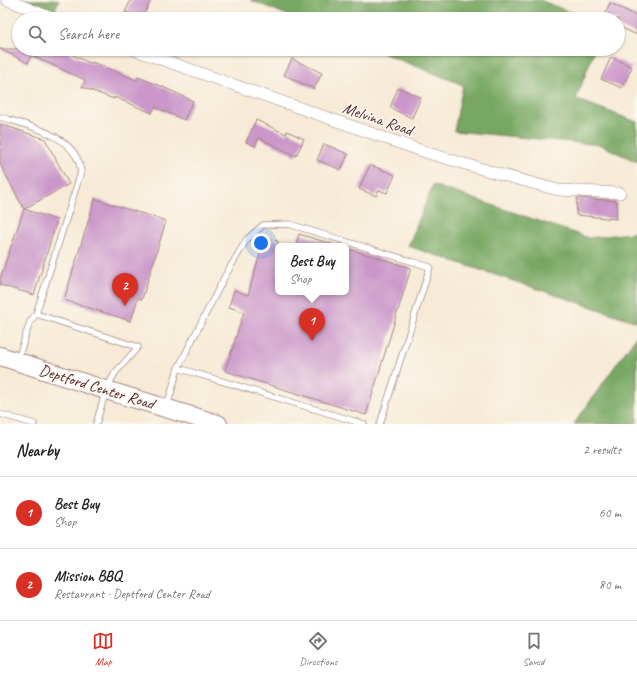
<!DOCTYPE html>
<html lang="en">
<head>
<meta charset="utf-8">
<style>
	body { margin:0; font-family:Caveat,sans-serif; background:#f6f6f6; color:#202124 }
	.you { position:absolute; left:261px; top:243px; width:14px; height:14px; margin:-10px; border:3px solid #fff; border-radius:50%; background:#1a73e8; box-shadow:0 0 0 6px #1a73e833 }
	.badge { display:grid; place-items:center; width:26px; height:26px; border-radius:50%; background:#d93025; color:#fff; font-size:13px; font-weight:700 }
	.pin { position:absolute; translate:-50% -33px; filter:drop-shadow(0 1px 2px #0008) }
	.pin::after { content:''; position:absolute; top:21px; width:14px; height:12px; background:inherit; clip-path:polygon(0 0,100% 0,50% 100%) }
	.popup { position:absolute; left:275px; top:243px; width:74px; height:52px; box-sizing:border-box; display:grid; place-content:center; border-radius:6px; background:#fff; filter:drop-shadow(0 1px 3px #0005); font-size:13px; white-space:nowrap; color:#757577 }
	.popup b { font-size:15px; color:#202124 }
	.popup::after { content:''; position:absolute; left:50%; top:100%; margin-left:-8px; border:8px solid transparent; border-top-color:#fff }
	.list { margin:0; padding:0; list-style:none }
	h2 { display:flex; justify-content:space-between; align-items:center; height:52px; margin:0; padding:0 16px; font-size:17px }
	h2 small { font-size:13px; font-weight:400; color:#757577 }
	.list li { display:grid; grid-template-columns:26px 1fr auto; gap:12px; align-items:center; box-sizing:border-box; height:72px; padding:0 16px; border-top:1px solid #e0e0e0 }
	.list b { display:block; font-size:15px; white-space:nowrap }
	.list p { margin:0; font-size:13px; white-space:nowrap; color:#757577 }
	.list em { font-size:13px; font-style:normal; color:#757577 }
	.icon { flex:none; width:22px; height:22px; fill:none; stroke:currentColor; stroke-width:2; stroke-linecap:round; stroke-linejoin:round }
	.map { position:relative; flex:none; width:637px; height:424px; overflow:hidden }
	.search { position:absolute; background:#fff; box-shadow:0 1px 3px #0004; left:12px; right:12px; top:12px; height:44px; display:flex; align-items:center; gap:10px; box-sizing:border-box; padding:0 14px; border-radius:22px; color:#757577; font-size:15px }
	.sheet { height:196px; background:#fff }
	nav { display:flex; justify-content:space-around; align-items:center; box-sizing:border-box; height:56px; border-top:1px solid #e0e0e0; background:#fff; font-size:11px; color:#757577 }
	nav a { display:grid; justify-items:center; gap:2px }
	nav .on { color:#d93025 }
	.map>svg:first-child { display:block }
	.forest { fill:#77a762; stroke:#606346 }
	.building { fill:#cb97ca }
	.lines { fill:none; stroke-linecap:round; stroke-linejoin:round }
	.service-casing { stroke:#a08581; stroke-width:7 }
	.minor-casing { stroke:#a08581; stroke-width:12 }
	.primary-casing { stroke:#a08581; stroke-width:20 }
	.service { stroke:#fff; stroke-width:5.5 }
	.minor { stroke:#fff; stroke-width:11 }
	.primary { stroke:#fff; stroke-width:18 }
	.labels { text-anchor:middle; stroke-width:3.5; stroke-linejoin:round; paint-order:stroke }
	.street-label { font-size:16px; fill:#4a1f2b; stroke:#fbf7ec }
</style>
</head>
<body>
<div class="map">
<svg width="637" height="424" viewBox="0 0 637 424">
	<rect width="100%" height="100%" fill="#fbf7ec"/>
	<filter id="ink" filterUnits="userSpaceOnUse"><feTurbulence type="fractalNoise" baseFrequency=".025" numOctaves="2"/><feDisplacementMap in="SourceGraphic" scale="8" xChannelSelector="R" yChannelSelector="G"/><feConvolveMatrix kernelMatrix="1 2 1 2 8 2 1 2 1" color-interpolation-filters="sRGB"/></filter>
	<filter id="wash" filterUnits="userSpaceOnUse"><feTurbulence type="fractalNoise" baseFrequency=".012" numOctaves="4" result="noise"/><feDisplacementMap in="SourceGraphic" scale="16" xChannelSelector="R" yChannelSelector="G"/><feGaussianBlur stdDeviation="0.9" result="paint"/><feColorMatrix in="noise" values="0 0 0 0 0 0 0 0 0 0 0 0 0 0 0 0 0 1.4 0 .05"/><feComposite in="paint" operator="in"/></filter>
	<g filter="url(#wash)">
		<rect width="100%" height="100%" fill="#f7ebd7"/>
		<g class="forest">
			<path d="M4,0H59L51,19Z"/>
			<path d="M250,0H540L587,19H297Z"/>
			<path d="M372,49H595L576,99L637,122V162L601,145L454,131L463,85Z"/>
			<path d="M433,185L589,238L637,232V322L408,246Z"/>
			<path d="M637,335V424H574Z"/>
		</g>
		<g id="blocks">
			<g class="building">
				<path d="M131,0H151L142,19L125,12Z"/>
				<path d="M610,3L637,16V35L618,26V19H602Z"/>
				<path d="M0,49H60L92,64V62L137,80L138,77L163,87L193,101L184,120L155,107L152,113L114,97V99L82,87L85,80L31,55L28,63Z"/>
				<path d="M611,57L632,67L622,88L601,79Z"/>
				<path d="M292,59L322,73L314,89L284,75Z"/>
				<path d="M398,88L421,97L412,118L390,108Z"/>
				<path d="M256,120L286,134L287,131L304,139L296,156L259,138L255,146L246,142Z"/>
				<path d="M0,124L45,139L69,184L24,209L0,164Z"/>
				<path d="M324,144L348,154L341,170L317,160Z"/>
				<path d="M370,165L395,175L387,193L379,190L376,196L359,189Z"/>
				<path d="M577,198L617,201L616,219L576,215Z"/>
				<path d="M95,199L166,221L142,299L138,298L131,321L64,300Z"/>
				<path d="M24,209L57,220L34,295L0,285V279Z"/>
				<path d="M299,234L332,244L331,246H296Z"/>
				<path d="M265,237L278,241V292H346V248L411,268L366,415L225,371L244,312L229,307L234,290L248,295Z"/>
			</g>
		</g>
	</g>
	<g filter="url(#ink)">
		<use href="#blocks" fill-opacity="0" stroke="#a08581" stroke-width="1"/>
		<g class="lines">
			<defs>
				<g id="service">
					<path d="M0,117C26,125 66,133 78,160C80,164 80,168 81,172L36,314L30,322L18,359"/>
					<path d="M36,314L138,347L115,373L106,390L96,424"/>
					<path d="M178,368L364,424"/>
					<path d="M167,407L178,368L225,276L247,239L263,225L289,224L430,267L380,424"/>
					<path d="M0,414L34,424"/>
				</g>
				<g id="minor">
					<path d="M7,0L55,19"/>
					<path d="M132,49L428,153L499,174L558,190L620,193"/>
				</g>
				<path id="primary" d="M0,356L106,390L218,424"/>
			</defs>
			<use href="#service" class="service-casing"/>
			<use href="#minor" class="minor-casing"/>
			<use href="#primary" class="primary-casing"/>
			<use href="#service" class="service"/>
			<use href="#minor" class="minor"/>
			<use href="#primary" class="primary"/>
		</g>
	</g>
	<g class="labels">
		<g class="street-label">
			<text transform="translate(378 118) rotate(19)" y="6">Melvina Road</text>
			<text transform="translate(97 386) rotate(17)" y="6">Deptford Center Road</text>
		</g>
	</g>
</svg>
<div class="you"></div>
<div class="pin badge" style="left:312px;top:341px">1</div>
<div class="popup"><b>Best Buy</b>Shop</div>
<div class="pin badge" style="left:125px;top:306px">2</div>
<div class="search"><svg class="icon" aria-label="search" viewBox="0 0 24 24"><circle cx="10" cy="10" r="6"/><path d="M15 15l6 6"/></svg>Search here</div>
</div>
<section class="sheet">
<h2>Nearby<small>2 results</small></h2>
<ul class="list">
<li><span class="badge">1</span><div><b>Best Buy</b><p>Shop</p></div><em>60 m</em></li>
<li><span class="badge">2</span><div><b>Mission BBQ</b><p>Restaurant · Deptford Center Road</p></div><em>80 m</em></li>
</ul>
</section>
<nav>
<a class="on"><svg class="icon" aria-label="map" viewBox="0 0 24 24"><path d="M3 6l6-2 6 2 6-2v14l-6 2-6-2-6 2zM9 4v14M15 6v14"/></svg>Map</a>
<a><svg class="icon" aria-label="directions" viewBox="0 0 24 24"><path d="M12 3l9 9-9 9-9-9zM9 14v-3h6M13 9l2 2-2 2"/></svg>Directions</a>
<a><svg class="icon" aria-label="saved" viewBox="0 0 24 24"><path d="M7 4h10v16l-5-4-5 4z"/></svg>Saved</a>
</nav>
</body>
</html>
